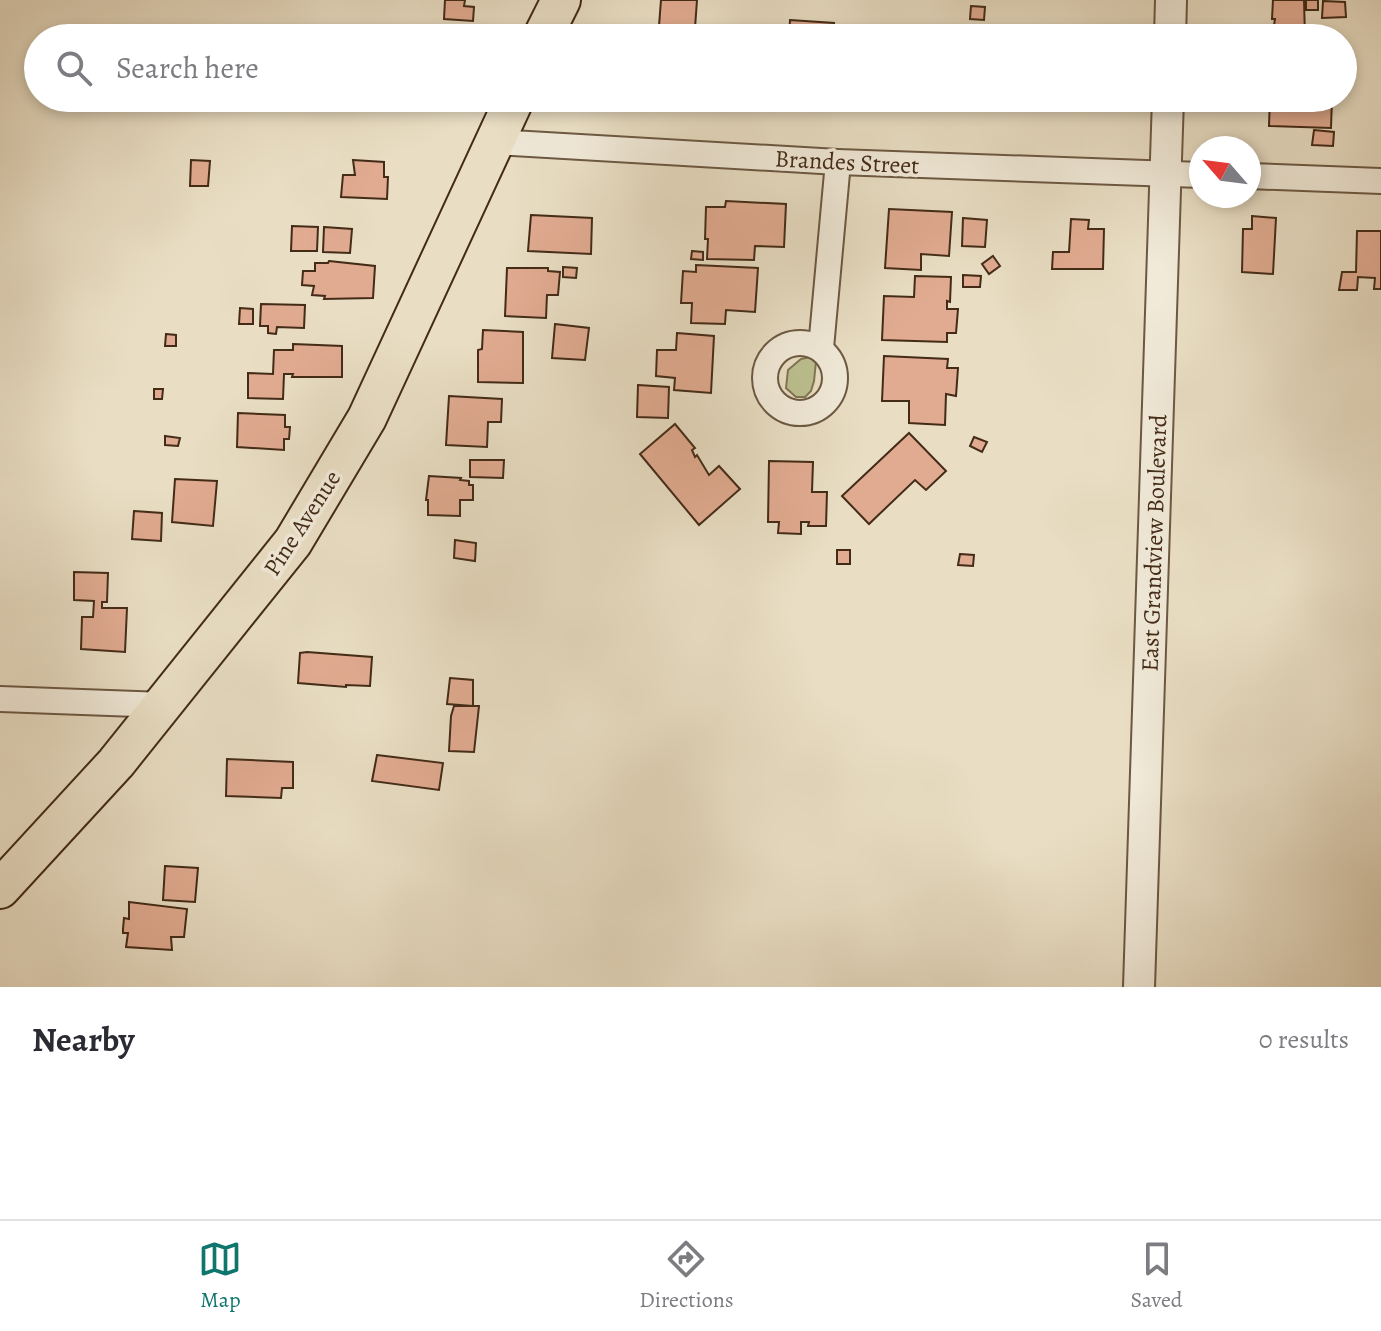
<!DOCTYPE html>
<html lang="en">
<head>
<meta charset="utf-8">
<style>
	body { margin:0; font-family:Alegreya,serif; background:#f7f7f7; color:#2b2b33 }
	.compass { position:absolute; left:1189px; top:136px; width:72px; height:72px; border-radius:50%; background:#fff; box-shadow:0 4px 12px #0003; rotate:298deg }
	.list { margin:0; padding:0; list-style:none }
	h2 { display:flex; justify-content:space-between; align-items:center; height:104px; margin:0; padding:0 32px; font-size:34px }
	h2 small { font-size:26px; font-weight:400; color:#7c7c81 }
	.icon { flex:none; width:44px; height:44px; fill:none; stroke:currentColor; stroke-width:2; stroke-linecap:round; stroke-linejoin:round }
	.map { position:relative; flex:none; width:1381px; height:987px; overflow:hidden }
	.search { position:absolute; background:#fff; box-shadow:0 4px 12px #0003; left:24px; right:24px; top:24px; height:88px; display:flex; align-items:center; gap:20px; box-sizing:border-box; padding:0 28px; border-radius:44px; color:#7c7c81; font-size:30px }
	.sheet { height:232px; background:#fff }
	nav { display:flex; justify-content:space-around; align-items:center; box-sizing:border-box; height:112px; border-top:2px solid #e1e1e2; background:#fff; font-size:22px; color:#7c7c81 }
	nav a { display:grid; justify-items:center; gap:4px }
	nav .on { color:#0f766e }
	.map>svg:first-child { display:block }
	.green { fill:#bcc090; stroke:#807654; stroke-width:2 }
	.building { fill:#e1ab91; stroke:#432b17; stroke-width:2 }
	.lines { fill:none; stroke-linecap:round; stroke-linejoin:round }
	.minor-casing { stroke:#6c5842; stroke-width:28 }
	.tertiary-casing { stroke:#6c5842; stroke-width:34 }
	.primary-casing { stroke:#432b17; stroke-width:42 }
	.minor { stroke:#f1ead9; stroke-width:24 }
	.tertiary { stroke:#f1ead9; stroke-width:30 }
	.primary { stroke:#e9dec4; stroke-width:38 }
	.labels { text-anchor:middle; stroke-width:7; stroke-linejoin:round; paint-order:stroke }
	.street-label { font-size:24px; fill:#432b17; stroke:#f1ead9 }
</style>
</head>
<body>
<div class="map">
<svg width="1381" height="987" viewBox="0 0 1381 987">
	<rect width="100%" height="100%" fill="#e9dec4"/>
	<filter id="stains"><feTurbulence type="fractalNoise" baseFrequency=".0025" numOctaves="4"/><feColorMatrix values="0 0 0 0 .2 0 0 0 0 .09 0 0 0 0 .02 0 0 0 .5 -.17"/></filter>
	<radialGradient id="worn" r=".72"><stop offset=".6" stop-color="#630" stop-opacity="0"/><stop offset="1" stop-color="#630" stop-opacity=".3"/></radialGradient>
	<path class="green" d="M811,357L816,361L814,381L811,391L805,397H796L786,388L788,370L801,359Z"/>
	<g class="building">
		<path d="M445,0H465L464,6L474,7L473,21L444,19Z"/>
		<path d="M661,0H697L695,28L659,26Z"/>
		<path d="M1273,0H1304L1305,38H1272L1275,19H1272Z"/>
		<rect x="1306" y="0" width="12" height="10"/>
		<path d="M1323,1L1345,2L1346,17L1322,18Z"/>
		<path d="M971,6L985,7L984,20L970,19Z"/>
		<path d="M790,20L834,23L833,38H789Z"/>
		<path d="M1057,26L1096,27L1095,38H1057Z"/>
		<path d="M992,98H1044V101L1016,100V109H1007V103L992,104Z"/>
		<path d="M1054,98H1094V102L1054,101Z"/>
		<path d="M1270,98H1332L1331,128L1269,126Z"/>
		<path d="M1314,130L1334,132L1333,146L1312,145Z"/>
		<path d="M191,160L210,161L208,186H190Z"/>
		<path d="M353,160L384,162V177H388L387,199L341,197L343,175H355Z"/>
		<path d="M726,201L786,204L784,247L755,246L754,260L707,259L708,239H705L706,207H725Z"/>
		<path d="M889,209L952,212L949,256L921,254V270L885,268Z"/>
		<path d="M531,215L592,218L591,254L528,251Z"/>
		<path d="M1252,216L1276,218L1273,274L1242,272L1243,229H1252Z"/>
		<path d="M963,218L987,220L985,247L962,246Z"/>
		<path d="M1071,219L1089,220L1088,229H1104L1103,269H1052L1053,252H1069Z"/>
		<path d="M292,226L318,227L317,251H291Z"/>
		<path d="M324,227L352,229L350,253L323,252Z"/>
		<path d="M1357,231H1381V289H1374L1375,278L1358,277L1357,290H1339L1342,272H1356Z"/>
		<path d="M692,251L703,252V260L691,259Z"/>
		<path d="M993,256L1000,266L989,274L982,264Z"/>
		<path d="M329,261L375,266L373,298L324,299L325,296L312,295L314,286L302,285L303,271H315V263H328Z"/>
		<path d="M696,265L758,268L755,312L726,310L725,324L691,323L692,303H681L683,271L696,272Z"/>
		<path d="M563,267L577,268L576,278L563,277Z"/>
		<path d="M507,268H548V271L560,272L558,295H547L546,318L505,316Z"/>
		<path d="M963,275L981,276L980,287H963Z"/>
		<path d="M915,276L951,277L950,302L947,301V309H958L956,333H947V342L882,340L884,296L914,297Z"/>
		<path d="M261,304L305,305L304,328L277,327L276,334L268,333V326H260Z"/>
		<path d="M240,308L253,309V324H239Z"/>
		<path d="M555,324L589,328L585,360L552,358Z"/>
		<path d="M483,330L523,332V383L478,382V350L482,349Z"/>
		<path d="M677,333L714,336L711,393L674,390L675,378L656,376L657,350H676Z"/>
		<path d="M166,334L176,335V346H165Z"/>
		<path d="M293,344L342,346V377H292L293,374H284L283,399L248,398V373L273,374L274,350H293Z"/>
		<path d="M884,356L948,359L947,368H958L956,396L946,394L945,425L909,423V401H882Z"/>
		<path d="M638,385L669,387L668,418L637,417Z"/>
		<path d="M154,389H163L162,399H154Z"/>
		<path d="M449,396L502,399L501,422H488L487,447L446,445Z"/>
		<path d="M238,413L285,415V427H290L289,439H284V450L237,447Z"/>
		<path d="M675,424L695,448L692,450L695,457L697,455L709,475L719,466L740,489L699,525L640,454Z"/>
		<path d="M909,433L946,471L926,490L915,480L869,524L842,496Z"/>
		<path d="M165,436L180,438L178,446L165,445Z"/>
		<path d="M974,437L987,442L982,452L970,446Z"/>
		<path d="M470,460H504L503,478L470,477Z"/>
		<path d="M769,461L813,462L812,492H827L826,526H808L809,522H801V534L778,533L779,522H768Z"/>
		<path d="M429,476L461,478L460,480L469,481V485H473V500H460V516L428,515V500H426Z"/>
		<path d="M175,479L217,481L213,526L172,522Z"/>
		<path d="M134,511L162,513L161,541L132,539Z"/>
		<path d="M455,540L476,543L475,561L454,558Z"/>
		<rect x="837" y="550" width="13" height="14"/>
		<path d="M960,554L974,555L973,566L958,565Z"/>
		<path d="M74,572L108,573L107,602H102V608H127L125,652L81,649L82,617H93L94,601L74,600Z"/>
		<path d="M307,652L372,657L370,686L346,685V687L298,683L300,653Z"/>
		<path d="M450,678L473,680V706L447,704Z"/>
		<path d="M454,706H479L474,752L449,751L451,716Z"/>
		<path d="M377,755L443,763L439,790L372,781Z"/>
		<path d="M227,759L293,762V788H282L281,798L226,796Z"/>
		<path d="M165,866L198,868L195,902L163,900Z"/>
		<path d="M129,902L187,909L184,937H171L172,950L126,947L128,933H123V929L124,918L129,919Z"/>
	</g>
	<g class="lines">
		<defs>
			<g id="minor">
				<path d="M494,142L838,162L1201,175"/>
				<path d="M1249,176L1381,181"/>
				<circle cx="800" cy="378" r="35"/>
				<path d="M821,348L838,162"/>
				<path d="M0,699L164,705"/>
			</g>
			<g id="tertiary">
				<path d="M1170,38L1171,0"/>
				<path d="M1139,987L1168,98"/>
			</g>
			<g id="primary">
				<path d="M542,38L561,0"/>
				<path d="M0,889L116,763L293,542L367,418L515,98"/>
			</g>
		</defs>
		<use href="#minor" class="minor-casing"/>
		<use href="#tertiary" class="tertiary-casing"/>
		<use href="#primary" class="primary-casing"/>
		<use href="#minor" class="minor"/>
		<use href="#tertiary" class="tertiary"/>
		<use href="#primary" class="primary"/>
	</g>
	<g class="labels">
		<g class="street-label">
			<text transform="translate(847 162) rotate(3)" y="8">Brandes Street</text>
			<text transform="translate(302 523) rotate(-57)" y="8">Pine Avenue</text>
			<text transform="translate(1154 543) rotate(-88)" y="8">East Grandview Boulevard</text>
		</g>
	</g>
	<rect width="100%" height="100%" filter="url(#stains)"/>
	<rect width="100%" height="100%" fill="url(#worn)"/>
</svg>
<svg class="compass" viewBox="-18 -18 36 36"><path d="M0-13l5 13h-10z" fill="#e53935"/><path d="M0 13l5-13h-10z" fill="#7c7c81"/></svg>
<div class="search"><svg class="icon" aria-label="search" viewBox="0 0 24 24"><circle cx="10" cy="10" r="6"/><path d="M15 15l6 6"/></svg>Search here</div>
</div>
<section class="sheet">
<h2>Nearby<small>0 results</small></h2>
<ul class="list">
</ul>
</section>
<nav>
<a class="on"><svg class="icon" aria-label="map" viewBox="0 0 24 24"><path d="M3 6l6-2 6 2 6-2v14l-6 2-6-2-6 2zM9 4v14M15 6v14"/></svg>Map</a>
<a><svg class="icon" aria-label="directions" viewBox="0 0 24 24"><path d="M12 3l9 9-9 9-9-9zM9 14v-3h6M13 9l2 2-2 2"/></svg>Directions</a>
<a><svg class="icon" aria-label="saved" viewBox="0 0 24 24"><path d="M7 4h10v16l-5-4-5 4z"/></svg>Saved</a>
</nav>
</body>
</html>
